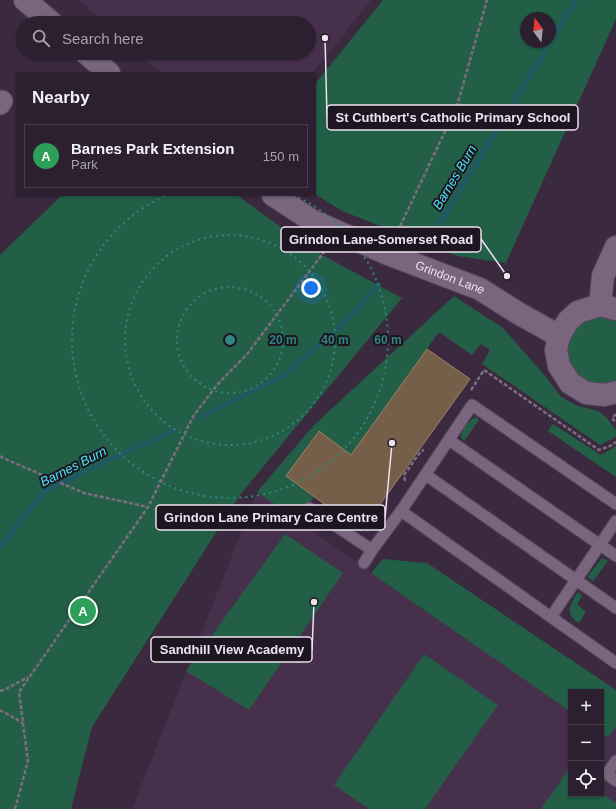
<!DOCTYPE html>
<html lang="en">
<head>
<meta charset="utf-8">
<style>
	body { margin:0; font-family:Arial,sans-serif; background:#382c3b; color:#f1f3f6 }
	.controls { position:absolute; right:12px; bottom:12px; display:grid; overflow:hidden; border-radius:0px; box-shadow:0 1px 3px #0004 }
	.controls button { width:36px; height:36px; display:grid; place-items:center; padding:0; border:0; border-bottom:1px solid #483d4b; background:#2c1f2f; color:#f1f3f6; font:20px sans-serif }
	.compass { position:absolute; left:520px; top:12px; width:36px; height:36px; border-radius:50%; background:#2c1f2f; box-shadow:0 1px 3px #0004; rotate:345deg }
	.you { position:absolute; left:311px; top:288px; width:14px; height:14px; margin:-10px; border:3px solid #fff; border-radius:50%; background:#1a73e8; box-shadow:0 0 0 6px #1a73e833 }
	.badge { display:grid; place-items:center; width:26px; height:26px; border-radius:50%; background:#1a73e8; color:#fff; font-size:13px; font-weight:700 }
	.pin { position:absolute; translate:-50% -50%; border:2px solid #fff; box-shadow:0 1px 4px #0006 }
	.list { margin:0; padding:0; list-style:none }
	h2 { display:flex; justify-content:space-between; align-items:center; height:52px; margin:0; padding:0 16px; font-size:17px }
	h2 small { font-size:13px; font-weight:400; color:#a6a2aa }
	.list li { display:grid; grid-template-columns:26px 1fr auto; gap:12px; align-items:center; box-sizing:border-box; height:64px; margin:0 8px 8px; padding:0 8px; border:1px solid #483d4b; border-radius:0px }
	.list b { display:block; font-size:15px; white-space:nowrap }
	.list p { margin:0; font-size:13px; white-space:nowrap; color:#a6a2aa }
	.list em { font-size:13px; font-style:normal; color:#a6a2aa }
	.icon { flex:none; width:22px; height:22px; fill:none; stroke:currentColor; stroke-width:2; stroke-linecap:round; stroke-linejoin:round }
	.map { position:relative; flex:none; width:616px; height:809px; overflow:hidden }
	.search { position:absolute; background:#2c1f2f; box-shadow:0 1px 3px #0004; left:16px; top:16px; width:300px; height:44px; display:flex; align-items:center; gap:10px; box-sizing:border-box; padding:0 14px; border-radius:22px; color:#a6a2aa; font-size:15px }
	.panel { position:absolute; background:#2c1f2f; box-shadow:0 1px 3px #0004; left:16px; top:72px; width:300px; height:124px; border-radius:0px }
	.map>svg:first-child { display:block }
	.built { fill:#46304b }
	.green { fill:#225f46; fill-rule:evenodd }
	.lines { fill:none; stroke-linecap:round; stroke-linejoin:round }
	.stream { stroke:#215a61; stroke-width:5.5 }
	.building { fill:#755f48; stroke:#9a836a }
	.service-casing { stroke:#56475a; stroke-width:13 }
	.minor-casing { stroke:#56475a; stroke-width:23 }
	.tertiary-casing { stroke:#56475a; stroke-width:24 }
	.path { stroke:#7c6d81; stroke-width:2.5; stroke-dasharray:4 2; stroke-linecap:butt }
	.service { stroke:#79657e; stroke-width:11 }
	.minor { stroke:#79657e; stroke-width:21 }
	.tertiary { stroke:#79657e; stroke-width:22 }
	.ring { fill:none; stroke:#308682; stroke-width:2; stroke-dasharray:2 4 }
	.labels { text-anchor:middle; stroke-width:4; stroke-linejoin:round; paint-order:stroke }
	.street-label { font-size:12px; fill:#ede2f0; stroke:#1d151f }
	.water-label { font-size:13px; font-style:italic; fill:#4ae6f9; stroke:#1d151f }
	.centre { fill:#308682; stroke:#1d151f; stroke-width:2 }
	.ring-label { font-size:12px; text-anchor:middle; font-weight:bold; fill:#308682; stroke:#1d151f; stroke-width:4; stroke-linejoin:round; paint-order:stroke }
	.leader { fill:none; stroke:#ede2f0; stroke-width:1.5 }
	.callout-dot { fill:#ede2f0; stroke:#1d151f; stroke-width:1.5 }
	.callout { fill:#1d151f; stroke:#ede2f0; stroke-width:1.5 }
	.callout-label { font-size:13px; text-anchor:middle; font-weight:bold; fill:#ede2f0 }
</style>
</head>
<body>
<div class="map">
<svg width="616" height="809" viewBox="0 0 616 809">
	<rect width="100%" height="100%" fill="#3a293f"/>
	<g class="built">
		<path d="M79,0H371L313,73H162L139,53H309V23H105Z"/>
		<path d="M257,492L571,712V794H601V733L616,726V809H132Z"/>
	</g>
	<g class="green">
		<path d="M383,0H616V19L506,263L457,256L342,211L315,194V84ZM526,18H550V42H526Z"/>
		<path d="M62,195H237L311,249L402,298L240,495L92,727L71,809H0V255Z"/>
		<path d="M454,296L503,328L546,377L561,397L578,406L598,411L607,418L616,430V436L614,438L600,445L482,364L490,350L481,344L472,355L439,332L351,455L318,431L286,476L314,497L297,520L257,492L314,425Z"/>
		<path d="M616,313V392L570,383L559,336L568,321Z"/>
		<path d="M476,417L479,420L464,441C462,438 460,438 461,435C461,429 471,419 476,417Z"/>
		<path d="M553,424L601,455L616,446V477L548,431Z"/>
		<path d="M285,534L343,573L249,710L186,671Z"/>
		<path d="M602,558L608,561L593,581L587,577Z"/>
		<path d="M383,559L427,563L616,690V727L608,737L601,733V692H571V712L371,573Z"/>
		<path d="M578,592L582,596L577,604L586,612L579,623C564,614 570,604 578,592Z"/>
		<path d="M424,654L498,705L425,809H369L334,785Z"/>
		<path d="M568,770L571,772V794H601V793L616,803V809H541Z"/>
	</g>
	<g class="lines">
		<g class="stream">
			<path d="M440,223L576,0"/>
			<path d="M200,417L283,376L343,324L378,285"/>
			<path d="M0,547L44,491L176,429"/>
		</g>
	</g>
	<path class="building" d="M427,349L470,379L361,531L286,476L319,431L351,455Z"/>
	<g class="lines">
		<defs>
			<g id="service">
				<path d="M449,440L616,556"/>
				<path d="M426,475L616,608"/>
				<path d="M616,504L472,405L401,511L616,663"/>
				<path d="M309,508L372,550L401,511"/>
				<path d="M364,563L372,550"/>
				<path d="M551,617L616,521"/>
				<path d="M616,761L607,774L616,781"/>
			</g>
			<path id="minor" d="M0,104L2,101"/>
			<g id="tertiary">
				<path d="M25,0L52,23"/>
				<path d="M86,53L109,73"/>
				<path id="s1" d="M273,195L311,220L388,254L480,289L518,313L559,336"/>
				<path d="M600,305L603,276L616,247"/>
				<path d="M616,309L600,305L578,312L568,321L559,336L556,350L559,366L570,383L586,393L605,395L616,392"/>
			</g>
		</defs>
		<use href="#service" class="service-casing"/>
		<use href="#minor" class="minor-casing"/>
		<use href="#tertiary" class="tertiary-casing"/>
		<g class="path">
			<path d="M395,237L457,106L487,0"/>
			<path d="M471,390L484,370L599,450L610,446L616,442"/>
			<path d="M616,414L612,418L616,423"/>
			<path d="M0,456L3,458L84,493L148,507"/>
			<path d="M405,481L404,475L421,451L424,450"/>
			<path d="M0,691L6,689L28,677"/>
			<path d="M0,710L23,723"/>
			<path d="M15,809L28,761L19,692L148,507L194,415L217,385L248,353L327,248"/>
		</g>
		<use href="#service" class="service"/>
		<use href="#minor" class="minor"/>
		<use href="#tertiary" class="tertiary"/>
	</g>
	<g class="ring">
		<circle cx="230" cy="340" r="53"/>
		<circle cx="230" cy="340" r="105"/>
		<path d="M293 195A158 158 0 1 1 167 195"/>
	</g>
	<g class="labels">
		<g class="street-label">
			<text dy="4" stroke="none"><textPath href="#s1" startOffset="196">Grindon Lane</textPath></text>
		</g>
		<g class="water-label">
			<text transform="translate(454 177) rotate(-59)" y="5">Barnes Burn</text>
			<text transform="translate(73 466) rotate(-27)" y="5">Barnes Burn</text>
		</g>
	</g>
	<circle cx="230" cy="340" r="6" class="centre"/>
	<g class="ring-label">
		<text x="283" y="344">20 m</text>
		<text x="335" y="344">40 m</text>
		<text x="388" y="344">60 m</text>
	</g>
	<path class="leader" d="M325 38L327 117M507 276L481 239M392 443L385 518M314 602L312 650"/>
	<g class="callout-dot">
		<circle cx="325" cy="38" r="4"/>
		<circle cx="507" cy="276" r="4"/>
		<circle cx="392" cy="443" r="4"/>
		<circle cx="314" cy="602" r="4"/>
	</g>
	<g class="callout">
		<rect x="327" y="105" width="251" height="25" rx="4"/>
		<rect x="281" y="227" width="200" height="25" rx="4"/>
		<rect x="156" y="505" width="229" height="25" rx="4"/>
		<rect x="151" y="637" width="161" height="25" rx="4"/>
	</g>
	<g class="callout-label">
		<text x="453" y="122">St Cuthbert's Catholic Primary School</text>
		<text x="381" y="244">Grindon Lane-Somerset Road</text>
		<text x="271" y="522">Grindon Lane Primary Care Centre</text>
		<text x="232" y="654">Sandhill View Academy</text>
	</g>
</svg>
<div class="controls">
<button>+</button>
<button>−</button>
<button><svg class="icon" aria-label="locate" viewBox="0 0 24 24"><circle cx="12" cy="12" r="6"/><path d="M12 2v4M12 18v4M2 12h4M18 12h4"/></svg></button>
</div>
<svg class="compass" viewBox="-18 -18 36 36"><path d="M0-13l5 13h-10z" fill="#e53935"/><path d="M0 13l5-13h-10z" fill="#a6a2aa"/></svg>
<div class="you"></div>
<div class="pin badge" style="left:83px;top:611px;background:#2e9e5b">A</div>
<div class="search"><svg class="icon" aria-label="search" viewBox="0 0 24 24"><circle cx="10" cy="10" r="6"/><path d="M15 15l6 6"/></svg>Search here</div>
<section class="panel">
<h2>Nearby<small></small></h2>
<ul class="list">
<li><span class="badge" style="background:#2e9e5b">A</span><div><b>Barnes Park Extension</b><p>Park</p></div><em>150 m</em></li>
</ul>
</section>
</div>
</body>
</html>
